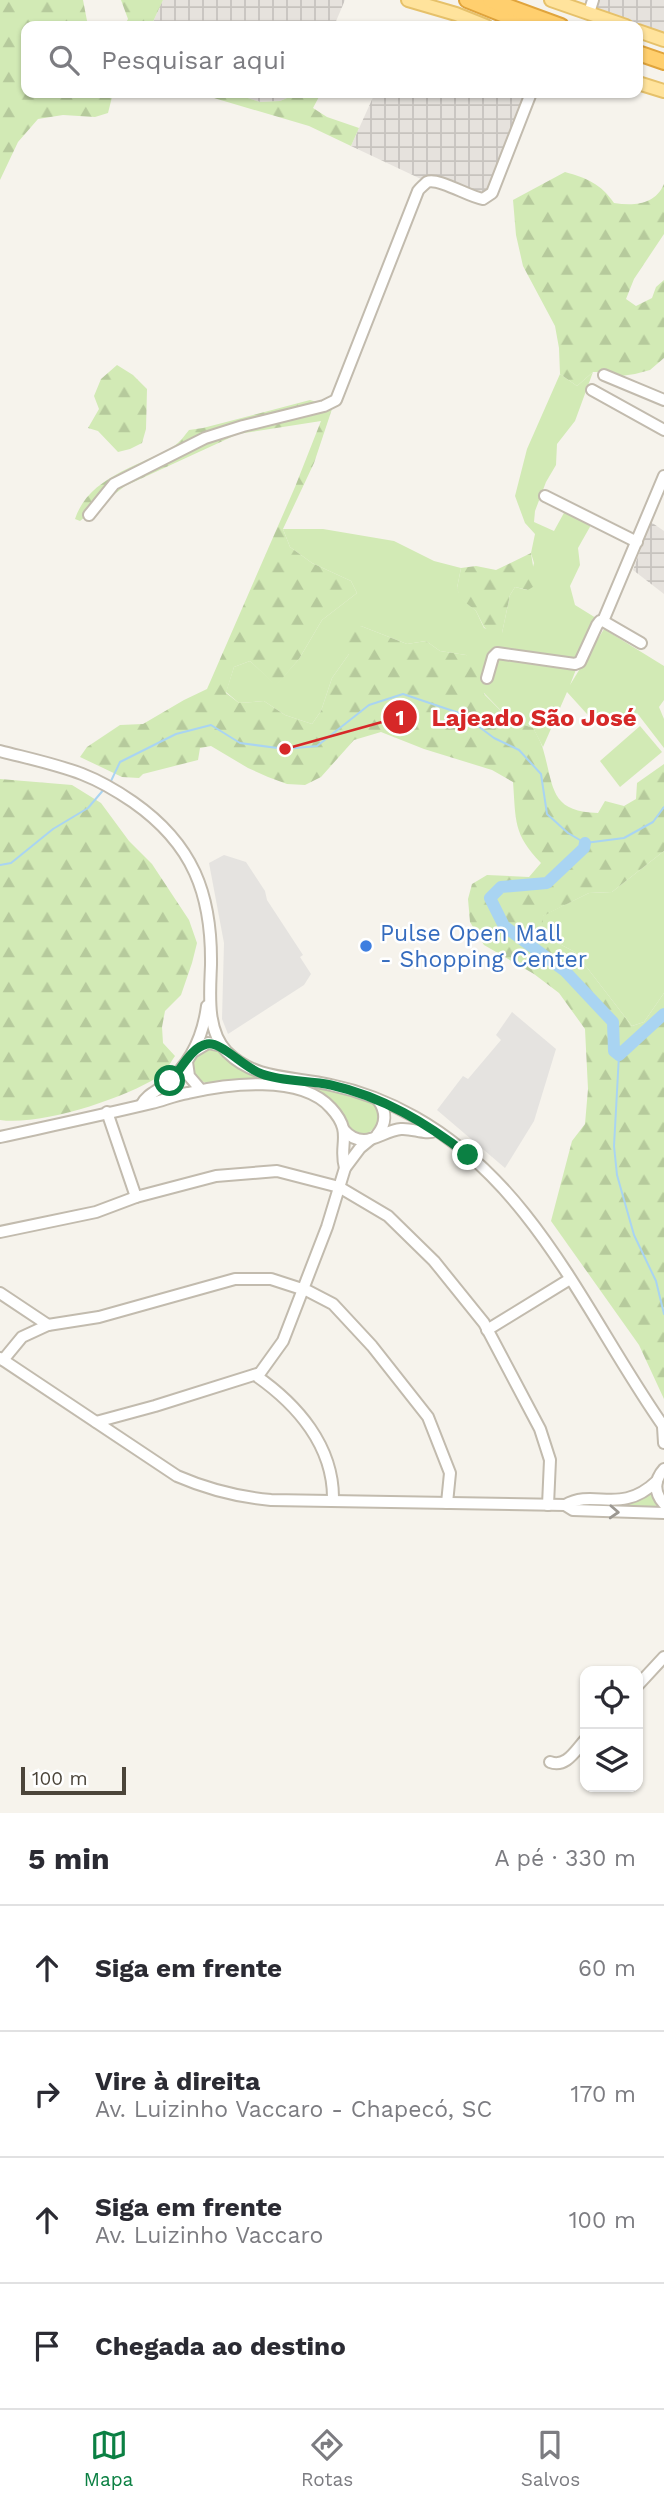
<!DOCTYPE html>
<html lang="pt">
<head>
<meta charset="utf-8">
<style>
	body { margin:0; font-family:"Work Sans",sans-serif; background:#f2f2f3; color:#2b2b33 }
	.controls { position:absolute; right:21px; bottom:21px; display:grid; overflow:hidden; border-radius:14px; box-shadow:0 2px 5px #0004 }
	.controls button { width:63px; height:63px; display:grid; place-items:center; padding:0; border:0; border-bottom:2px solid #e1e1e2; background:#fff; color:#2b2b33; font:35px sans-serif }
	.scale { position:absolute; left:21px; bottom:18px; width:105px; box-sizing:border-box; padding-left:7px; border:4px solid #4b4439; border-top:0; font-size:19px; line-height:24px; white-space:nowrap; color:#4b4439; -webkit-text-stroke:5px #fff; paint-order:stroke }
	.stop { position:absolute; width:21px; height:21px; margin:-16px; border:5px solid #0b8043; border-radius:50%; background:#fff }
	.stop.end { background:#0b8043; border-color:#fff; box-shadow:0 2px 7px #0008 }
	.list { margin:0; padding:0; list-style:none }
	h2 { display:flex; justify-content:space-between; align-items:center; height:91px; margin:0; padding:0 28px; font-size:30px }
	h2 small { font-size:23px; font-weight:400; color:#7c7c81 }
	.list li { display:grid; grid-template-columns:46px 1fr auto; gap:21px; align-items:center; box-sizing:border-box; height:126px; padding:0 28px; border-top:2px solid #e1e1e2 }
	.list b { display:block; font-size:26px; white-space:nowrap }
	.list p { margin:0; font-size:23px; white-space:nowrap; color:#7c7c81 }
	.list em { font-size:23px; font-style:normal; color:#7c7c81 }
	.icon { flex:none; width:38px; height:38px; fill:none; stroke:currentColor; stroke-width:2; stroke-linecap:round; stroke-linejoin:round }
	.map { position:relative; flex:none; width:664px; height:1813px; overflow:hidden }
	.search { position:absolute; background:#fff; box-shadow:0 2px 5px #0004; left:21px; right:21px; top:21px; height:77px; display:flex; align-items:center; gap:18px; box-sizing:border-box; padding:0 24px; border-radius:14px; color:#7c7c81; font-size:26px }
	.sheet { height:595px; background:#fff }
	nav { display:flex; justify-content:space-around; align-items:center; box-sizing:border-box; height:98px; border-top:2px solid #e1e1e2; background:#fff; font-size:19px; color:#7c7c81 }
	nav a { display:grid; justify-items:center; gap:4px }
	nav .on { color:#0b8043 }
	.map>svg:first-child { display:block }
	.industrial { fill:url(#industrial-grid) }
	.grass { fill:#d2eab5 }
	.forest { fill:url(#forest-firs) }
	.parking { fill:#e5e3e0 }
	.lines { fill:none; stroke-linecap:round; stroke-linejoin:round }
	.stream { stroke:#a9d4f2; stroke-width:2 }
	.river { stroke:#a9d4f2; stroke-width:12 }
	.minor-casing { stroke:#c2bbae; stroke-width:14 }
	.major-casing { stroke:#e6c16a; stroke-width:16 }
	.highway-casing { stroke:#e0a43c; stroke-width:18 }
	.minor { stroke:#fff; stroke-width:10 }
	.major { stroke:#ffe39c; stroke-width:12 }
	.highway { stroke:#ffcf6e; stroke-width:14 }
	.oneway { stroke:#9c9892 }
	.route { stroke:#0b8043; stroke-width:9 }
	.shop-dot { fill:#3f7fe0; stroke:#fff; stroke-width:2.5 }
	.labels { text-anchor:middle; stroke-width:5; stroke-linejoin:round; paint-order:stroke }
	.shop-label { font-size:23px; fill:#366cbe; stroke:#fff; text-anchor:start }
	.leader { fill:none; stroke:#d62828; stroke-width:2.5 }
	.callout-dot { fill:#d62828; stroke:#fff; stroke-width:2.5 }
	.mark-label { font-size:21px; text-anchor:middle; font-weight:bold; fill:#fff }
	.callout-label { font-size:24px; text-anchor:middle; font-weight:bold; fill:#d62828; stroke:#fff; stroke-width:5; stroke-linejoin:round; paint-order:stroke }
</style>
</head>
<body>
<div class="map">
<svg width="664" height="1813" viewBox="0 0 664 1813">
	<defs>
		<pattern id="industrial-grid" width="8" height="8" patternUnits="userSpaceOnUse" patternTransform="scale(1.75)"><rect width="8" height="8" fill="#e6e2dd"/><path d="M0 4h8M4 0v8" fill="none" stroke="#c7c3be"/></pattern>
		<pattern id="forest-firs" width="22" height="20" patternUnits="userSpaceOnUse" patternTransform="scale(1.75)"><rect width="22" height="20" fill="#d2eab5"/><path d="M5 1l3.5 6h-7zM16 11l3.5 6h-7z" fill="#b6ca9c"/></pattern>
	</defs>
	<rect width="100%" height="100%" fill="#f6f3ec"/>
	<g class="industrial">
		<path d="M163,0H345L334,26H151Z"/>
		<path d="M597,0H664V35L594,10Z"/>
		<path d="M233,93H299L280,101L260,102Z"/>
		<path d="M375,93H528L489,191L482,196L437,179H421L351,146Z"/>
		<path d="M651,522L664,531V594L633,570Z"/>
	</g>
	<g class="grass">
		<path d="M593,372L575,421L557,444L556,465L546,482L535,511L534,522L554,531L565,511L591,525L578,548L580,565L570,586L575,605L596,618L570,685L604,629L664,666V700L659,707L664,719V748L637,713L622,727L611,713L596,724L567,692L543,747L533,728L510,720L484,693L466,655L440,651L426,641L407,644L361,626L349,654L332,678L321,711L312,724L285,715L264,701L239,703L226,692L234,667L250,661L276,685L299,659L322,620L357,593L351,581L312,563L290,547L283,529H323L394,541L434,561L461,568L457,588L461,598L476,611L484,628L502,633L510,595L515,587L527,590L534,563L531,553L535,534L525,523L515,496L527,449L560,374L577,386Z"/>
		<path d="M640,726L662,752L620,787L600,761Z"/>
		<path d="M664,851V993L644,1022L632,1026L575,952L542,935V916L589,893L612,892Z"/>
		<path d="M210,1048C223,1050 245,1073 262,1080L208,1084C182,1074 192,1058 210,1048Z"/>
		<path d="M311,1086L371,1102C379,1108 380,1115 379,1124L367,1134L353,1132L332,1101Z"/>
		<path d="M653,1492L660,1508L612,1507L635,1502Z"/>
	</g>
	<g class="forest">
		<path d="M0,0H83L88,26H26V93H113L108,113L95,117L63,115L38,119L18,142L0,180Z"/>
		<path d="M121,0H163L151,26H124L128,19Z"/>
		<path d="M197,93H233L260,102L280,101L299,93H321L313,108L327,117L359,128L351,146L309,126Z"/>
		<path d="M565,172C587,178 601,184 614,203C634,206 655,205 664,184V234L634,279L626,299L636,306L652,298L656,287L664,280V358L650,370L635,374L621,376L609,372H593L577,386L560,374L559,348L555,326L523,266L516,235L513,200Z"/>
		<path d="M117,365L133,375L147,389L146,429L142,443L130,449L118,452L98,431L88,428L99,409L94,396L101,379Z"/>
		<path d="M310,400L324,404L335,400L314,463L283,529L290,547L312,563L351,581L357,593L322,620L299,659L276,686L250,661L234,667L226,693L239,703L264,701L285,715L312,724L321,711L332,678L349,654L346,634L361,626L407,644L426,641L440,651L466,655L483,666L484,694L510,720L533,728C537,735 541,742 543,749C554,786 549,812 598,813L605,801L624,806L636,799L637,783L664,764V851L612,892L589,893L543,916L542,935L575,952L632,1026L644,1022L664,993V1399L639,1345L551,1221L572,1141L585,1124L588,1089L585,1029L559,993L534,974L484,945L470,922L468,899L472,884L487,875L529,877L541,863C513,834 516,821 513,782L492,770L424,749L381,732L354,740L321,777L305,785L287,784L268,777L248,768L211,746L200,748L198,760L143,774L139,778L122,777L80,757L87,747L120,725L143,724L184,700L207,689L295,487L321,421L238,434L125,486L80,521L75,519C89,476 141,466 174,446C180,442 185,435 189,430L203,428Z"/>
		<path d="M531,553L536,585L528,590L515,587L510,595L502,633L494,635L484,627L476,611L460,598L457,588L461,568L476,566L496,570Z"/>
		<path d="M0,779L72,785L101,803L129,841L152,864L189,920L197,943L192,963L181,995L165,1011L162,1027L163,1043L175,1056C170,1063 165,1073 158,1077C123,1099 40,1126 0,1120Z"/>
	</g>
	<g class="parking">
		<path d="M224,855L246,862L265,891L267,900L303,955L300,957L311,974L304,985L228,1034L222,1019L224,943L209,863Z"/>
		<path d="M512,1012L556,1049L534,1121L505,1168L437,1110L463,1076L468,1079L501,1040L496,1035Z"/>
	</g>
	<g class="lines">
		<g class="stream">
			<path d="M111,781L120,762L176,734L211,725L240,743L285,749L317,746L369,705L403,694L462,714L494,738L519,750L541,774L547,814L568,833L585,843L624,838L653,822L664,807"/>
			<path d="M0,865L11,863L53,829L88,808L105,788"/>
			<path d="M619,1055L614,1146L617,1175L634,1235L656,1281L664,1314"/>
		</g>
		<path class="river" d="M585,843L584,848L547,883L501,887L490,898L504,926L565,971L613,1022L614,1051L619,1055L664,1014"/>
		<defs>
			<g id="minor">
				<path d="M589,13L593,0"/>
				<path d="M604,375L664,400"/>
				<path d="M592,390L664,430"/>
				<path d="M545,496L637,542"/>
				<path d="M89,515L114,484L205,438L243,426L324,406L336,400L418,191C419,189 426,183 427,182C438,177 469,197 483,199L492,193L531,93"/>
				<path d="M641,643L603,621L664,476"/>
				<path d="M487,678L493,657L497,653L575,664L580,662L597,625L600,621H603"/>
				<path d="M0,751C27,758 56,764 82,774C100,781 117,791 133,802C193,844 212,894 211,965C210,993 206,1030 227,1052C256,1081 294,1076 331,1085C360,1091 388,1102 415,1117C536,1185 588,1319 664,1427"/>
				<path d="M193,1052L208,1043L222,1046"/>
				<path d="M187,1062L189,1076L201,1090"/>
				<path d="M142,1104C147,1094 158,1091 167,1083C191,1063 203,1036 207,1006"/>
				<path d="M107,1112L136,1197"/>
				<path d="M344,1130C349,1136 355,1140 364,1140C376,1140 388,1130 401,1129C413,1128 425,1135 435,1131"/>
				<path d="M377,1135C386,1124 387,1112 378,1100"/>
				<path d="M0,1137C50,1126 102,1115 152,1103C164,1100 175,1095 188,1093C227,1084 301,1074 331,1108C354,1133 338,1144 345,1168"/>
				<path d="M0,1232L96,1212L136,1197L216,1176L277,1171L339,1187L388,1216L434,1261L484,1323L540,1429L550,1460L548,1505"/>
				<path d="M0,1293L48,1325"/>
				<path d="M487,1330L570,1279"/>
				<path d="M0,1358L177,1476C207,1489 238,1497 271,1500L565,1505L573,1510L664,1513"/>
				<path d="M3,1360L22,1337L48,1325L99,1317L235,1279H271L308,1291L333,1304L372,1346L428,1417L450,1473L447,1503"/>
				<path d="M255,1375C297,1404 334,1446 333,1500"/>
				<path d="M96,1422L155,1406L260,1373L283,1341L327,1227L345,1168L360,1148L371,1139"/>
				<path d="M663,1427L664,1443"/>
				<path d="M664,1469C654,1480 654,1493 664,1504"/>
				<path d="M565,1505C595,1488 620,1516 657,1481"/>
				<path d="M638,1685L664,1657"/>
				<path d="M550,1762C566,1768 575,1751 585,1740"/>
			</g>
			<g id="major">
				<path d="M408,0L456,14L486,26"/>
				<path d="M551,0L626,26"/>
				<path d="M638,31L664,40"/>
				<path d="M638,83L664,91"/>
			</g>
			<g id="highway">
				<path d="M467,0L532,26"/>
				<path d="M490,0L561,26"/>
				<path d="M638,53L664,62"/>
			</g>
		</defs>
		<use href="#minor" class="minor-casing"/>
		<use href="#major" class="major-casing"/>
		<use href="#highway" class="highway-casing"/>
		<use href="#minor" class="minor"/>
		<use href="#major" class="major"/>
		<use href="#highway" class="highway"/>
	</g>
	<defs><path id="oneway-chevron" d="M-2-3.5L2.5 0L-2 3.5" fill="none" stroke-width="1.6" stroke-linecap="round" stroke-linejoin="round" transform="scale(1.75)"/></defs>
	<use class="oneway" href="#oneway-chevron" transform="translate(614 1512) rotate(3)"/>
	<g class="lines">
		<path class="route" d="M170,1081C181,1070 191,1047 207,1044C221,1041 244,1068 262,1074C283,1082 309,1080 331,1085C384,1097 426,1123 468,1155"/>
	</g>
	<circle class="shop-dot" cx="366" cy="946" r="7"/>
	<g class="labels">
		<g class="shop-label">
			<text x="380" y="941">Pulse Open Mall<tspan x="380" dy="26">- Shopping Center</tspan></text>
		</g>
	</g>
	<path class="leader" d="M285 749L400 717"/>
	<g class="callout-dot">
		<circle cx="285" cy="749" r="7"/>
		<circle cx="400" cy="717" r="18"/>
	</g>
	<g class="mark-label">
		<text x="400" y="725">1</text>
	</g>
	<g class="callout-label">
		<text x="534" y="726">Lajeado São José</text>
	</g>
</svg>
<div class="controls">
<button><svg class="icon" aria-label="locate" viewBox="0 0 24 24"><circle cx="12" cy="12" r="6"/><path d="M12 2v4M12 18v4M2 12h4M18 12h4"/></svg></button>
<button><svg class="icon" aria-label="layers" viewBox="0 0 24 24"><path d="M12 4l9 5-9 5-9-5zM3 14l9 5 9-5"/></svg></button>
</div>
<div class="scale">100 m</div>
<div class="stop" style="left:170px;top:1081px"></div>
<div class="stop end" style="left:468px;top:1155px"></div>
<div class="search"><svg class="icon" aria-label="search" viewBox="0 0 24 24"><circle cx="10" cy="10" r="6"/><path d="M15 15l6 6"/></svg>Pesquisar aqui</div>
</div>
<section class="sheet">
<h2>5 min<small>A pé · 330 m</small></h2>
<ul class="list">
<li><svg class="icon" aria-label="ahead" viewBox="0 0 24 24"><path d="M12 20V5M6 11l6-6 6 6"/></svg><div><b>Siga em frente</b></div><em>60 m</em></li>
<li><svg class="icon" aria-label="right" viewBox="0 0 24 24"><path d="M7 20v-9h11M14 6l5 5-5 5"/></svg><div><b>Vire à direita</b><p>Av. Luizinho Vaccaro - Chapecó, SC</p></div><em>170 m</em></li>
<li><svg class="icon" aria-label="ahead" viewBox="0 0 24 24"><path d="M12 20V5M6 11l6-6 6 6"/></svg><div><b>Siga em frente</b><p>Av. Luizinho Vaccaro</p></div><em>100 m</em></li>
<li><svg class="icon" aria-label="arrive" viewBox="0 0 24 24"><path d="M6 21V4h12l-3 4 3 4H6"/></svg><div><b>Chegada ao destino</b></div></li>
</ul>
</section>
<nav>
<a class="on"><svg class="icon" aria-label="map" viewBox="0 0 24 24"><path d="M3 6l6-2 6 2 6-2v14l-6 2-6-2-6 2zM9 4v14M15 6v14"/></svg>Mapa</a>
<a><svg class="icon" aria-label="directions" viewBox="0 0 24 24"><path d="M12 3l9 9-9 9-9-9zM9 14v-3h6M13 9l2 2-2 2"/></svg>Rotas</a>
<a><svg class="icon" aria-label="saved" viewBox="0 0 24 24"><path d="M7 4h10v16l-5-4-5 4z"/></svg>Salvos</a>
</nav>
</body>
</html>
